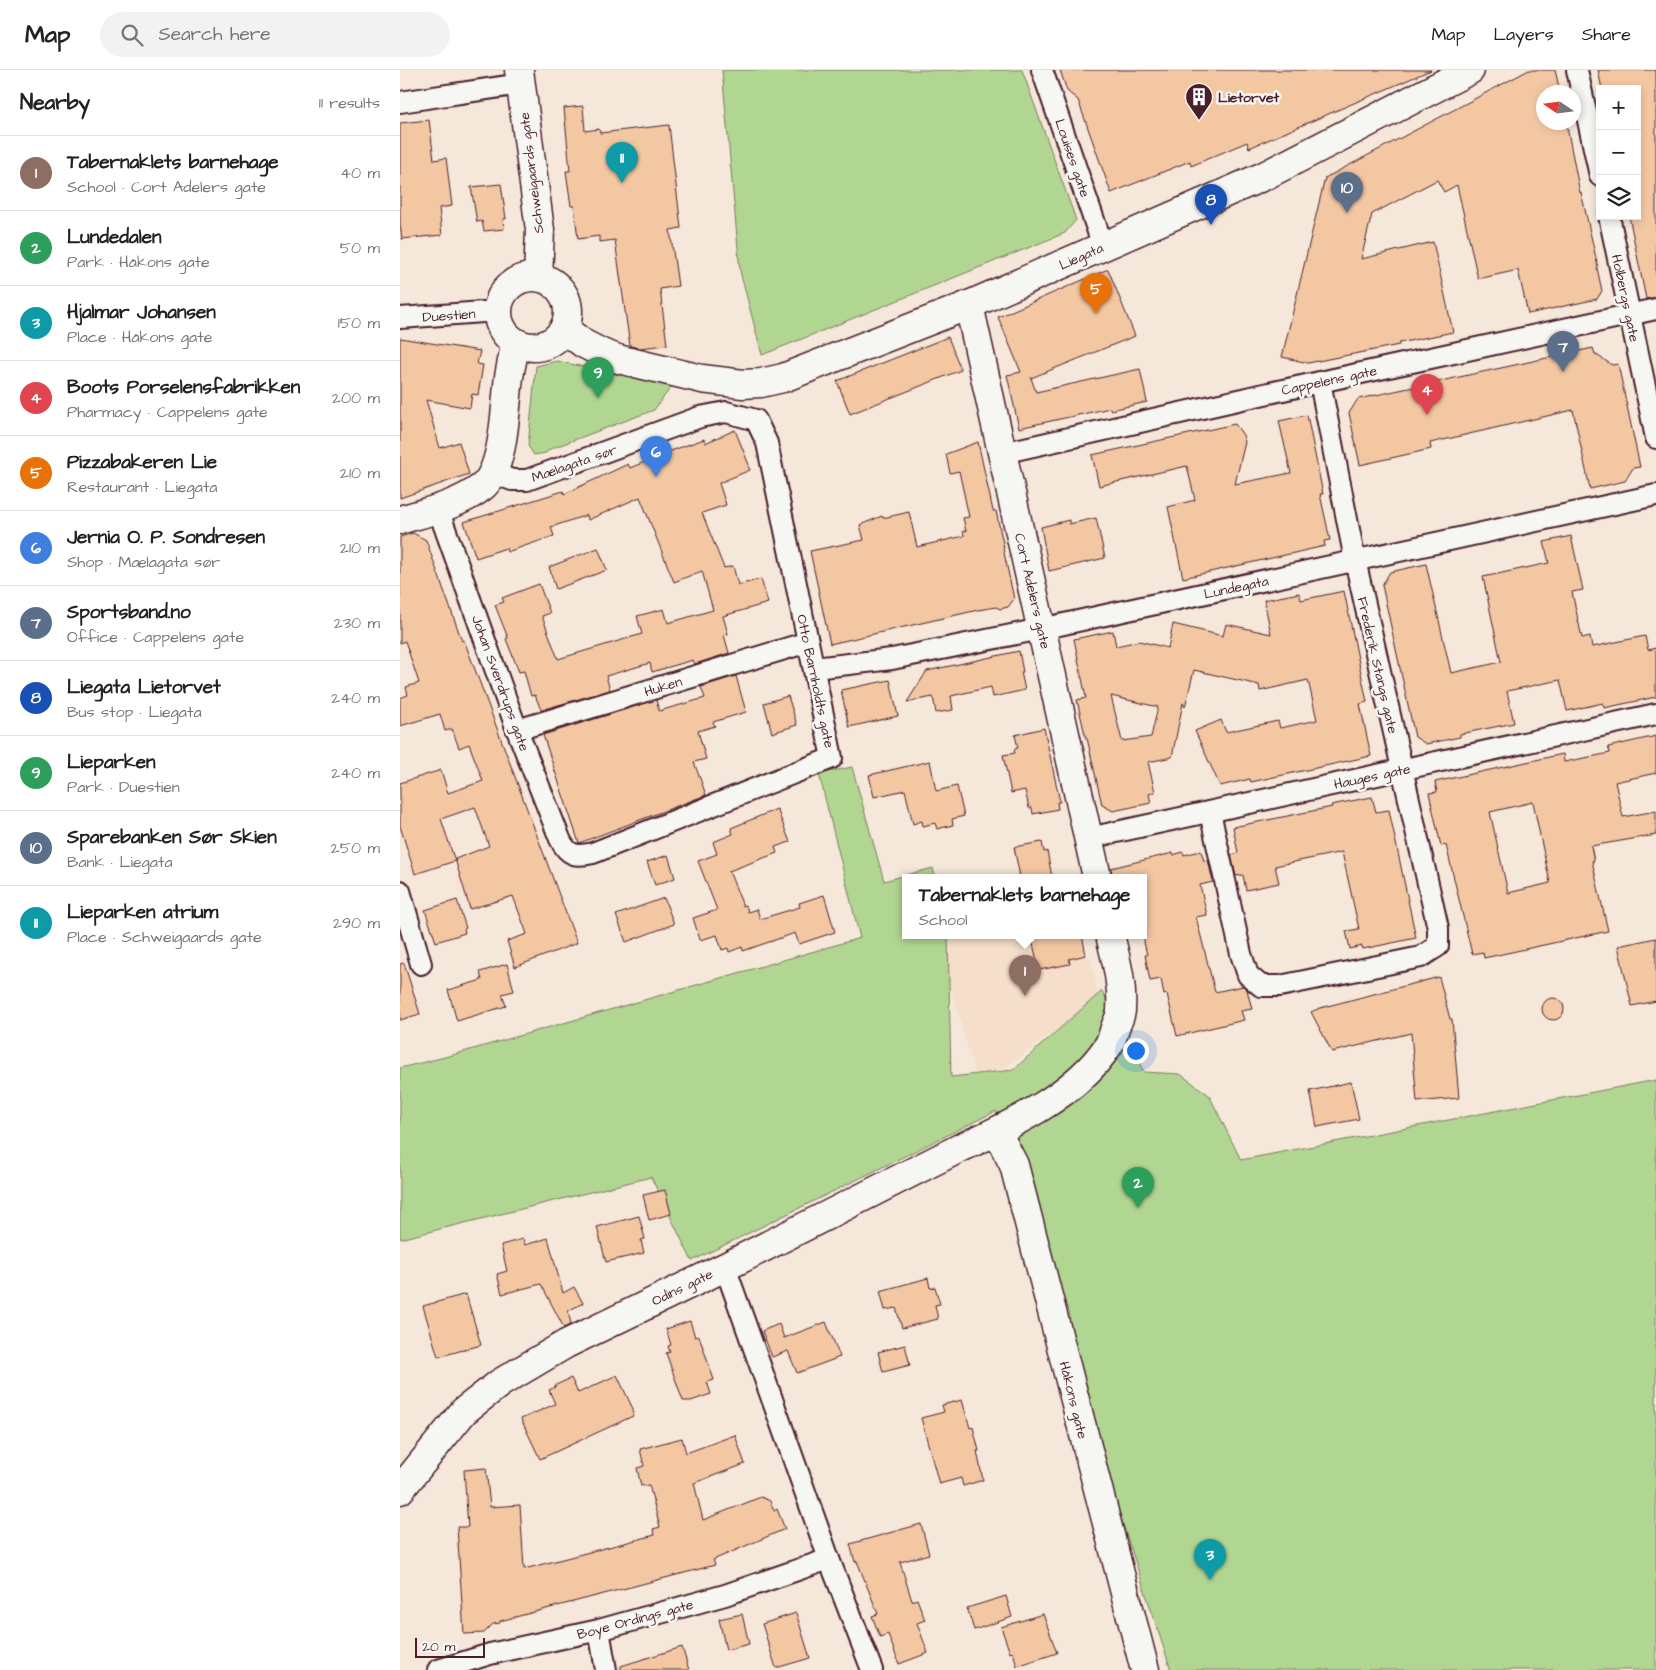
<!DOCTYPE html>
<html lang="en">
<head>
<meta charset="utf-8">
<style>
	body { margin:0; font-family:"Architects Daughter",sans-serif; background:#f2f2f2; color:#222 }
	.controls { position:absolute; right:15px; top:15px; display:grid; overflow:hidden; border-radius:0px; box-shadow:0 2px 8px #0003 }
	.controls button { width:45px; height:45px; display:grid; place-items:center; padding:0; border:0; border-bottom:1px solid #e0e0e0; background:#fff; color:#222; font:25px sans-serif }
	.compass { position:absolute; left:1136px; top:15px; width:45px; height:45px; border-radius:50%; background:#fff; box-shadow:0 2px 8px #0003; rotate:283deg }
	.scale { position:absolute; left:15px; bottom:12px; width:70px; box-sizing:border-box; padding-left:5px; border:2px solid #4a1f2b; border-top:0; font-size:14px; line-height:18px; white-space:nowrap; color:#4a1f2b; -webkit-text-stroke:4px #f6f6f2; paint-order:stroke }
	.you { position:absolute; left:735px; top:980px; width:18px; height:18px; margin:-12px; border:4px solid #fff; border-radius:50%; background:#1a73e8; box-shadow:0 0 0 8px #1a73e833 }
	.badge { display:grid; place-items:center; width:32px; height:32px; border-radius:50%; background:#4a1f2b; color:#fff; font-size:16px; font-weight:700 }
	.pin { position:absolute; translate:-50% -41px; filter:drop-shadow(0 1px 2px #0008) }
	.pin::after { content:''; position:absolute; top:26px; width:18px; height:15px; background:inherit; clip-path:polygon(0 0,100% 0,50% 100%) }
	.popup { position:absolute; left:502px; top:804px; width:245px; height:65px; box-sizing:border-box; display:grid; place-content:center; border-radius:0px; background:#fff; filter:drop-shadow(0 1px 4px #0005); font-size:16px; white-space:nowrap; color:#767676 }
	.popup b { font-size:19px; color:#222 }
	.popup::after { content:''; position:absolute; left:50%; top:100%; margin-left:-10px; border:10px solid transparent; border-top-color:#fff }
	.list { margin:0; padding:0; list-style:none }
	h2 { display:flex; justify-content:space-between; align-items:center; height:65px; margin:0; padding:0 20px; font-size:21px }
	h2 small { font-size:16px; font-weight:400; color:#767676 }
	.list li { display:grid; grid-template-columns:32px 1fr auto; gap:15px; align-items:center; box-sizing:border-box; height:75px; padding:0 20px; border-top:1px solid #e0e0e0 }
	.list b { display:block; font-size:19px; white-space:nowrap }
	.list p { margin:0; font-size:16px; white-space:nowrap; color:#767676 }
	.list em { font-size:16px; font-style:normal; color:#767676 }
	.icon { flex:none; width:28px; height:28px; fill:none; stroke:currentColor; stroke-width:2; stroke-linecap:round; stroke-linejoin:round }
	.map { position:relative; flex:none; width:1256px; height:1600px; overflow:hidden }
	header { display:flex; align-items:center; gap:30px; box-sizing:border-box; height:70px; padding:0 25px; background:#fff; border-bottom:1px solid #e0e0e0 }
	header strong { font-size:24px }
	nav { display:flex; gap:28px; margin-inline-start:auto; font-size:18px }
	.search { width:350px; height:45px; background:#f2f2f2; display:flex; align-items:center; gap:12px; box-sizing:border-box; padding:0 18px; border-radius:28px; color:#767676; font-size:19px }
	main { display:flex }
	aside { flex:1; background:#fff }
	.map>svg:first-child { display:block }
	.built { fill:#f5deca }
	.green { fill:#b0d692; stroke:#7d7a5e }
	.building { fill:#f4c7a3; stroke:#4a1f2b; fill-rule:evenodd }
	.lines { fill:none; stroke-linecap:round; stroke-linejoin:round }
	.street-casing { stroke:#4a1f2b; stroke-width:24 }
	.secondary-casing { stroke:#4a1f2b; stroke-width:31 }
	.primary-casing { stroke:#4a1f2b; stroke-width:31 }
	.street { stroke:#f6f6f2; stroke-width:20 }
	.secondary { stroke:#f6f6f2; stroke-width:28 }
	.primary { stroke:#f6f6f2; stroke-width:28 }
	.labels { text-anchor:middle; stroke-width:5; stroke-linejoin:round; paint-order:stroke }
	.poi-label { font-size:14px; font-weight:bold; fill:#4a1f2b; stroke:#f6f6f2; text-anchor:start }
	.street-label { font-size:14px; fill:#4a1f2b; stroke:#f6f6f2 }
</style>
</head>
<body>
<header>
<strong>Map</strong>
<div class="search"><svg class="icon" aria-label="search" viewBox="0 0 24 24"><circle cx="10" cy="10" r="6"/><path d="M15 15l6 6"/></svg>Search here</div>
<nav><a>Map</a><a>Layers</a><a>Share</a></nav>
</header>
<main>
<aside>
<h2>Nearby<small>11 results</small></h2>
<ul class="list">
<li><span class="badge" style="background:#8d6e63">1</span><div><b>Tabernaklets barnehage</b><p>School · Cort Adelers gate</p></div><em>40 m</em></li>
<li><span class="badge" style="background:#2e9e5b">2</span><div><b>Lundedalen</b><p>Park · Håkons gate</p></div><em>50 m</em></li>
<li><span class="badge" style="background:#0f9aa8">3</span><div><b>Hjalmar Johansen</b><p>Place · Håkons gate</p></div><em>150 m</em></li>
<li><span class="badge" style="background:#e0444e">4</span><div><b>Boots Porselensfabrikken</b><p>Pharmacy · Cappelens gate</p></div><em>200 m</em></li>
<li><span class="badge" style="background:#e8710a">5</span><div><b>Pizzabakeren Lie</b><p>Restaurant · Liegata</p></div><em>210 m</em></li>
<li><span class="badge" style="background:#3f7fe0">6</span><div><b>Jernia O. P. Sondresen</b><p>Shop · Mælagata sør</p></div><em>210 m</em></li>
<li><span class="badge" style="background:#5c6f8a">7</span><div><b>Sportsband.no</b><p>Office · Cappelens gate</p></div><em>230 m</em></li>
<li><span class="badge" style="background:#1a4fb4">8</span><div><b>Liegata Lietorvet</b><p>Bus stop · Liegata</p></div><em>240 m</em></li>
<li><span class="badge" style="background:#2e9e5b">9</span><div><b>Lieparken</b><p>Park · Duestien</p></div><em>240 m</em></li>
<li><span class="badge" style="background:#5c6f8a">10</span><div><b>Sparebanken Sør Skien</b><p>Bank · Liegata</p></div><em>250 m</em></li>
<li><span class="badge" style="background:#0f9aa8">11</span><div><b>Lieparken atrium</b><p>Place · Schweigaards gate</p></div><em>290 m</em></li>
</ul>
</aside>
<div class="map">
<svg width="1256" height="1600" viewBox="0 0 1256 1600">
	<rect width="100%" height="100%" fill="#f5e8da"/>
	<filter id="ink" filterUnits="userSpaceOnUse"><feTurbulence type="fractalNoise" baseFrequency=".02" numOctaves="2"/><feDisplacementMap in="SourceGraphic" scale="10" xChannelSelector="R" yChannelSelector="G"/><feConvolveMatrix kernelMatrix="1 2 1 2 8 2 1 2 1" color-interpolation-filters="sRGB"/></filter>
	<g filter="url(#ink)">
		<path class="built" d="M559,865H679L684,888L691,887L698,928L611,994L582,1009L574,1000L547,905L501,879Z"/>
		<g class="green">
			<path d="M322,0H622L676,150L665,163L362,285L340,201Z"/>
			<path d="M157,291L272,316L254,340L150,379L146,383L134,385L128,376L136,296Z"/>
			<path d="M452,697L484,811L533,798L535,807H506V865H548L551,1007L613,1000L702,921L744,1002L780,1004L809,1025L841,1090L1256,1010V1600H771L704,1397L596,1041L292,1191L251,1107L0,1169V998L49,986L460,868L419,704Z"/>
		</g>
		<g class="building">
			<path d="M660,0H1031L849,78L847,72L791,96L790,91L711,123L678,30L667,21Z"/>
			<path d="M1129,0H1155L1160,22H1144V52H1166L1180,123L1181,122L1198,197L1197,198L1202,221L1197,229L1128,244L1118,200L1078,209L1057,115L1044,122L1037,110L972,144L961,189L1033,172L1053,262L999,273V275L908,293L882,287L925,108Z"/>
			<path d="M1198,0H1256V227L1246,229L1229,146H1237V19H1202Z"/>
			<path d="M183,36L185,61L199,59L200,63L269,55L281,158L270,160L278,216L260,219L267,275L240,278L230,276L215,170L199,172V166L178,169L174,136H171L166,101H170L164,38Z"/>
			<path d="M29,50L34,90L46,88L52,136L39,138L42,165L2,169L0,154V53Z"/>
			<path d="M101,114L106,149H103L104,159L84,161L82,151L77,152L71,117Z"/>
			<path d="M708,199L735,266L631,308L636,322L740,299L747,332L711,340L710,338L619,358L607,305L621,302L598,247Z"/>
			<path d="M548,267L561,300L450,344L437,311Z"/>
			<path d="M0,268L80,281L77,294L83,295L78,325L72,324L70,338L26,330L40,378L59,372L69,404L0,428Z"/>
			<path d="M1193,278L1195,284L1212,295L1218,294L1240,397L1233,398L1225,411L1190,419L1173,340L1030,373L1031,379L960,395L949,343L958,329Z"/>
			<path d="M907,345L923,424H920L930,470L924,471L925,476L783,508L768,437L795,430L787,396L699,416L692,385L835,354L843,365L845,372L835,414L891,403L879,351Z"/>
			<path d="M335,360L349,395L348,396L350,400L319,413L326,435L302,443L324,498L333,496L338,515L361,509L368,533L323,546L328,564L324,565L329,583L295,594L293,590L252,602L250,593L206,606L210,620L141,640L135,625L131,626L124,601L119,602L106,569L108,568L95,535L104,532L102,528L139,514L150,543L142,546L158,589L242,564L237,546L264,539L268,553L313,540L302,501L274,512L240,427L188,450L187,445L151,457L154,466L107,482L106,478L76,488L64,452L163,421L164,424L228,394L230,398L276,379L304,369L305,373Z"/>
			<path d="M578,372L593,441H596L604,478H603L614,529L608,537L600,539L596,537L578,540L430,574L410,481L464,470L460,455L482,446L483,448L509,442L517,477L564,466L563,461H566L563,448L569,447L559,401L550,403L546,384Z"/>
			<path d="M696,448L705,488L649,501L641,457L669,450V454Z"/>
			<path d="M13,463L26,470L62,571L64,570L177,873L115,897L107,871L127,864L113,826L70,839L55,789L89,776L75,737L41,749L55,791L15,804L0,756V713L41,700L48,723L83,711L69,674L59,678L52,659L45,661L40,644L0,656V628L8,625L6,617L19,613L5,571L0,573V467Z"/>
			<path d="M1171,466L1183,520L1172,522L1182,568L1190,566L1192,577L1245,566L1248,580L1256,578V627L1204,638L1203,633L1167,641L1160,610L1107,621L1114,653L1060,664V667L1026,674L1015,667L982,515L990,502L1026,494L1051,603L1101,592L1083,507L1149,493L1144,472Z"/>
			<path d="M198,478L207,500L156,519L149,497Z"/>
			<path d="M944,521L967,632L960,634L971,686L851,712L850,709L820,716L795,661L821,650L826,662L878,651L880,658L917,650L908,610L860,621L859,615L794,600L785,637L783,633L772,687L748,692L755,722L749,724L751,733L713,741L702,735L687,668L686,669L677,630L686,628L674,569L713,561L716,576L739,571L768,578L773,554L823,566L826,554L871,564L864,530L899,523L901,530ZM711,626L758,637L751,667L722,671Z"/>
			<path d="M619,581L623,602H621L625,620L593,627L591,617L551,626L553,640L536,643L533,627L507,632L527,601Z"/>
			<path d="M336,606L346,642L313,652L315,656L298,661L306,689L294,692L306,725L179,773L143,665L256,630L259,641L305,628L301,617Z"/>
			<path d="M490,610L498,646L449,657L441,620Z"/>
			<path d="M388,626L397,655L372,663L364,633Z"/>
			<path d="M644,658L660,732H657L658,739L633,744L632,738H629L625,720L611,723L603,685L615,683L614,679L618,678L615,665Z"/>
			<path d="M1256,666V703L1215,712L1223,747L1256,741V765L1191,776L1194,791H1192L1208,861L1084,888L1083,882L1072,884L1046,775L1041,776L1029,723L1037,722L1035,712L1163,684L1164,692L1210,683L1208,677ZM1133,732L1150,813L1108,823L1090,742Z"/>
			<path d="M530,691L536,721L557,716L564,746L552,749L553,755L537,759L535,753L523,756L522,751L513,754L505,720L474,727L469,705Z"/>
			<path d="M972,727L976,742L989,740L1016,868L963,879L962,876L950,879L946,861L959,859L942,782L875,796L879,813L846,820L843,805L836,806L831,785L838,783L833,757L932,737L931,735Z"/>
			<path d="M377,739L390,772L375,777L377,783L329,801L343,836L346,835L348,842L357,839L360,849L400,837L399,833L424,825L435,862L399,874L395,863L343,881L342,877L329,882L328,878L322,880L317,865L300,870L293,848L317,840L298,791L317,784L313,772L333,764L331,758Z"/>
			<path d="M642,772L644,782L647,781L652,807H620L614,777Z"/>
			<path d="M801,781L804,791L808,790L813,812L800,815L807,845L796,847L815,922L843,916L847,920L852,939L841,941L844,950L777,966L767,924L764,925L761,909L750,911L745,885H747L744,872V807H712L711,798L773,783V785L783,782L784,785Z"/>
			<path d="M268,785L275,808L255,815L247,792Z"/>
			<path d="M264,828L274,854L226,872L216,845Z"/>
			<path d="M57,830L66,858L64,859L65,863L36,872L25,840Z"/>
			<path d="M631,865H682L686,885L669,889L670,894L639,900Z"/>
			<path d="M1256,868V931L1232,936L1218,876Z"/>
			<path d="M4,893L20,944L0,950V894Z"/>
			<path d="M107,894L114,921L102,924L106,936L57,951L48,920L82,910L80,902Z"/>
			<path d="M1039,907L1050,949H1052L1059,1028L1017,1032L1011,963L932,982L911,942L920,938Z"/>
			<circle cx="1153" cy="939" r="11"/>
			<path d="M951,1012L959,1049L917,1057L910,1021Z"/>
			<path d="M265,1120L271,1144L249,1150L243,1125Z"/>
			<path d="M239,1146L245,1169L241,1170L244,1183L206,1192L197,1157Z"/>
			<path d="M148,1168L163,1223L174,1217L183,1233L168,1241L171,1254L164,1258L141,1214L102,1224L97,1204L107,1201L101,1175L123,1169L125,1175Z"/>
			<path d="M528,1208L530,1218L535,1217L540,1234L535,1235L538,1249L502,1258L496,1238L485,1240L480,1221Z"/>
			<path d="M66,1224L81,1275L38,1287L23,1236Z"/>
			<path d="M290,1251L295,1267L299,1266L314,1310L307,1312L311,1324L291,1331H283L266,1283L270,1282L268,1276L271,1275L266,1259Z"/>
			<path d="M426,1252L440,1287L397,1303L388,1281L372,1287L362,1261L379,1254L384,1268Z"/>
			<path d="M505,1275L510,1295L483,1302L478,1282Z"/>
			<path d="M217,1305L233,1339V1346L140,1389L121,1349L155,1334L149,1320L155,1317L154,1316L171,1308L178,1323Z"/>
			<path d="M562,1330L570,1358L573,1357L579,1381H577L583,1410L563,1416L561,1408L539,1414L521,1348L544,1342L542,1335Z"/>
			<path d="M335,1365L345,1394L294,1413L303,1450L361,1427L370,1431L374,1441L377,1439L385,1459L313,1490L315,1495L100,1551V1553L93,1554L84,1563L64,1564L57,1457H68L64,1400L86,1398L90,1437L120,1435L124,1499L255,1465L253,1459L260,1457L249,1415L241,1416L237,1398L244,1396L240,1379L282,1368L286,1383Z"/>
			<path d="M521,1454L529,1484L500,1492L512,1531L517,1529L525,1550L517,1553L528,1583L499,1594L488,1564L480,1567L472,1546L478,1544L457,1491L455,1492L450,1474Z"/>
			<path d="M606,1526L612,1547L574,1560L567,1538Z"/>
			<path d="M396,1543L410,1588L376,1598L362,1554Z"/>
			<path d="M342,1544L349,1574L326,1580L319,1549Z"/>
			<path d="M643,1544L657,1583L617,1596L613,1582L610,1583L601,1557Z"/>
			<path d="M282,1577L289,1600H221V1596Z"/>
		</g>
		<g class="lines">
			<defs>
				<g id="street">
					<path d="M642,0L703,176"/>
					<path d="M1177,0L1200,106"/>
					<path d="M0,32L121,14"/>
					<path d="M1209,146L1256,368"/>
					<path d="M0,248L97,241"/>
					<path d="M602,383L860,325L1256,239"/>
					<path d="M38,439L117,660L160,769C168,786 176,787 193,783L432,688L367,373L356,350L326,342L300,347L127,410H112L93,403"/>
					<path d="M414,598L492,589L641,559L1256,425"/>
					<path d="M117,660L408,572"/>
					<path d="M810,742L841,884L848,905L861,916H880L1021,887L1038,876V858L955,490L920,312"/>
					<path d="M689,768L1256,644"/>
					<path d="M0,821L21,894"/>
					<path d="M325,1197L429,1489L472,1600"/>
					<path d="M199,1560L206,1600"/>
					<path d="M38,1600L90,1584L199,1560L325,1525L429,1489"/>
				</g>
				<g id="secondary">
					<path d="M569,235L697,807"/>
					<path d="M0,450C27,442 59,435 82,417C105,399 105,336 109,307C111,296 113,284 116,273"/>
					<path d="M597,1062L614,1095L745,1600"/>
					<path d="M0,1420L64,1341L100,1313L166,1274L325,1197L560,1078C612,1055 677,1024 708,976C712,970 713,964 715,958C717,952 721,946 721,940C723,914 716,890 710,865"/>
				</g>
				<g id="primary">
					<path d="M119,0L140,160L138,207"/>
					<circle cx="133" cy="242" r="35"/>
					<path d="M164,259L184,274L204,284L218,289L302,309L343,314L361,313L383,308L569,235L864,106L1070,0"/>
				</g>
			</defs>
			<use href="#street" class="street-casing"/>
			<use href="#secondary" class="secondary-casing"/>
			<use href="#primary" class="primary-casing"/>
			<use href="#street" class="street"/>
			<use href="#secondary" class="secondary"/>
			<use href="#primary" class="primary"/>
		</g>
	</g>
	<defs>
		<symbol id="building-pin" viewBox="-11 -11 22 30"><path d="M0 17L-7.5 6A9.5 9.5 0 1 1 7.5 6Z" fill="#4a1f2b" stroke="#f6f6f2"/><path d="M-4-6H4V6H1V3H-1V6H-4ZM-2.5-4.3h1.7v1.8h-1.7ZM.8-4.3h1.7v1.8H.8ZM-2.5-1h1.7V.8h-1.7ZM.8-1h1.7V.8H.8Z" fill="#fff"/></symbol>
	</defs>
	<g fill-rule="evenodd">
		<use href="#building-pin" x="783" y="11" width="32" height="43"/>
	</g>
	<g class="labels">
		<g class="poi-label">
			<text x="818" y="32">Lietorvet</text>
		</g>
		<g class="street-label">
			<text transform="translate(673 88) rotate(71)" y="5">Louises gate</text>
			<text transform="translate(131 103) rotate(-97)" y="5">Schweigaards gate</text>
			<text transform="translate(681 186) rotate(-24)" y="5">Liegata</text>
			<text transform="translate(1226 228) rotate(78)" y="5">Holbergs gate</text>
			<text transform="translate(49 245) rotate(-4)" y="5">Duestien</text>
			<text transform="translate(929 310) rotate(-12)" y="5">Cappelens gate</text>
			<text transform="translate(174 393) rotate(-19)" y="5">Mælagata sør</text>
			<text transform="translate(836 517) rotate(-12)" y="5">Lundegata</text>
			<text transform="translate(633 521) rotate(77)" y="5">Cort Adelers gate</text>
			<text transform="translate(978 595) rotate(77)" y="5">Frederik Stangs gate</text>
			<text transform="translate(416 611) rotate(78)" y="5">Otto Barnholdts gate</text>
			<text transform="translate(101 613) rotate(70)" y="5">Johan Sverdrups gate</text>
			<text transform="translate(263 616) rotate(-17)" y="5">Huken</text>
			<text transform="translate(972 706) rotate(-12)" y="5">Hauges gate</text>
			<text transform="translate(282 1217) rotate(-26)" y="5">Odins gate</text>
			<text transform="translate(674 1330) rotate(76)" y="5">Håkons gate</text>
			<text transform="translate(235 1549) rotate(-15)" y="5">Boye Ordings gate</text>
		</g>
	</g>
</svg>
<div class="controls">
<button>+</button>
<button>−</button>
<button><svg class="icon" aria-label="layers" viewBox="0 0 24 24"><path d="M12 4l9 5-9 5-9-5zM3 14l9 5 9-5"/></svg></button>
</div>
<svg class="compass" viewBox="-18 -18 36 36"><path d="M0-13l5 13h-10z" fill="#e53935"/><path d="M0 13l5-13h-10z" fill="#767676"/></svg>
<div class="scale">20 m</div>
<div class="you"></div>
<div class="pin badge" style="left:625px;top:926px;background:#8d6e63">1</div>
<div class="popup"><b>Tabernaklets barnehage</b>School</div>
<div class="pin badge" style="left:738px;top:1138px;background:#2e9e5b">2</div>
<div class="pin badge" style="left:810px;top:1510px;background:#0f9aa8">3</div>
<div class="pin badge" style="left:1027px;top:345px;background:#e0444e">4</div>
<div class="pin badge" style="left:696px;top:244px;background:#e8710a">5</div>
<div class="pin badge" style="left:256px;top:407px;background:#3f7fe0">6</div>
<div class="pin badge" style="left:1163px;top:302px;background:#5c6f8a">7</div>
<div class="pin badge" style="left:811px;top:155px;background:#1a4fb4">8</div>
<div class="pin badge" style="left:198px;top:328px;background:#2e9e5b">9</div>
<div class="pin badge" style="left:947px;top:143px;background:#5c6f8a">10</div>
<div class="pin badge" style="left:222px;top:113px;background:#0f9aa8">11</div>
</div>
</main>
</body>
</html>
